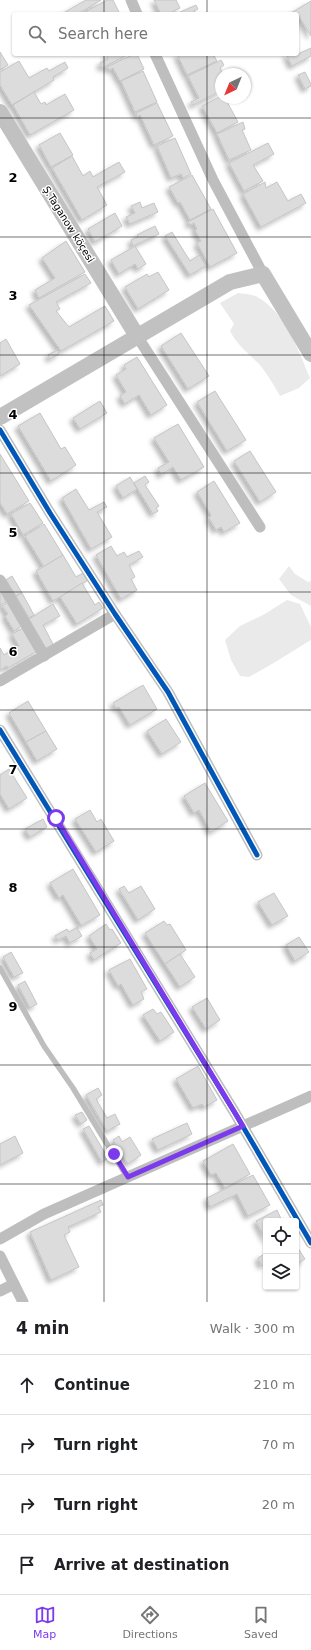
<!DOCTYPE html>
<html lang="en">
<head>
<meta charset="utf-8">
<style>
	body { margin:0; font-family:"DejaVu Sans",sans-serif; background:#f6f6f6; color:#202124 }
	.controls { position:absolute; right:12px; bottom:12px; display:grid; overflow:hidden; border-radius:4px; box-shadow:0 1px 3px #0004 }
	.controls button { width:36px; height:36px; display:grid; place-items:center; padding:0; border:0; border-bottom:1px solid #e0e0e0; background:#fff; color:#202124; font:20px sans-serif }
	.compass { position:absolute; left:215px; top:68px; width:36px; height:36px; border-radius:50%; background:#fff; box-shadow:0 1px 3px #0004; rotate:223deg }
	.stop { position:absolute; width:12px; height:12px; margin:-9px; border:3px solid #7c3aed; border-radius:50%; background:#fff }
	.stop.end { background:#7c3aed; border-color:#fff; box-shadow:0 1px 4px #0008 }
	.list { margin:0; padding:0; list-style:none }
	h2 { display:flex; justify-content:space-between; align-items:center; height:52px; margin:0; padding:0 16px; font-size:17px }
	h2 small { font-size:13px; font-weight:400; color:#757577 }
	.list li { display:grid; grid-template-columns:26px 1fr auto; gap:12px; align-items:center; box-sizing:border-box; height:60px; padding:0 16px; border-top:1px solid #e0e0e0 }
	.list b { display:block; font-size:15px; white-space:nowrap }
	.list em { font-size:13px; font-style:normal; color:#757577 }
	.icon { flex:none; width:22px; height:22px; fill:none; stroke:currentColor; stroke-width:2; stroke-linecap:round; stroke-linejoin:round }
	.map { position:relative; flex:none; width:311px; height:1302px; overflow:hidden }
	.search { position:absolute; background:#fff; box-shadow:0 1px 3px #0004; left:12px; right:12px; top:12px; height:44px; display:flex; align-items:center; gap:10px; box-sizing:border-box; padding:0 14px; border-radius:4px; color:#757577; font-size:15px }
	.sheet { height:292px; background:#fff }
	nav { display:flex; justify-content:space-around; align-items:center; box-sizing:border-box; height:56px; border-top:1px solid #e0e0e0; background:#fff; font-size:11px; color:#757577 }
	nav a { display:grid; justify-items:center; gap:2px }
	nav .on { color:#7c3aed }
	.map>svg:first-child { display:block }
	.green { fill:#eaeaea }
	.building { fill:#dcdcdc; stroke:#c5c5c5; filter:url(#shadow) }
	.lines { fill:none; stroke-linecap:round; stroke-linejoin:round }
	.lane { stroke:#bebebe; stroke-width:5.5 }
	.street { stroke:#bebebe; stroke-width:11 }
	.secondary { stroke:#c1c1c1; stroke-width:16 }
	.cycleway-casing { stroke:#fff; stroke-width:8 }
	.cycleway { stroke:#0057b8; stroke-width:5 }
	.route { stroke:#7c3aed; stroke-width:5 }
	.grid { fill:none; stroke:#000; stroke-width:1; stroke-opacity:0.55 }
	.labels { text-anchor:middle; stroke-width:3; stroke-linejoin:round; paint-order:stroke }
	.street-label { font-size:10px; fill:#000; stroke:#fff }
	.grid-label { font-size:13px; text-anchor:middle; font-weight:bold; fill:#000; stroke:#fff; stroke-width:3; stroke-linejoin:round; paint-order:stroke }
</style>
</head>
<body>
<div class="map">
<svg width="311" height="1302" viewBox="0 0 311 1302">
	<defs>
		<filter id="shadow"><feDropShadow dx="-3.5" dy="3.5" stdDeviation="2" flood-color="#0004"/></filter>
	</defs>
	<rect width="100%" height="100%" fill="#fff"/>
	<g class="green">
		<path d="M238,293C244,294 254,294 259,298C285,313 299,351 310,378L299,388L280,396C274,386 267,373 259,364C248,353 237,345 230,331L234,324L220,303Z"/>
		<path d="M289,566L295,574L308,582L311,581V606L291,595L279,579Z"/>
		<path d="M287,600L300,604L311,627V640L272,664L249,677L240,676L231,660L225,640L240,626L263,615Z"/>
	</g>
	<g class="building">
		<path d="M86,0H101L78,14H66L65,12Z"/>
		<path d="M107,0H113L120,14H89L87,11Z"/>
		<path d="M154,0H176L180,8L168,14H161Z"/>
		<path d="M311,1V36L297,13H291Z"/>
		<path d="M196,5L198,9L194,11L195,14H176Z"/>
		<path d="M311,48V56L292,66L286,54L296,55Z"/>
		<path d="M0,52L8,65L0,70Z"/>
		<path d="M106,54H129L102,68L100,63L108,59Z"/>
		<path d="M134,54H137L144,69L120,81L113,68L109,70L107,67Z"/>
		<path d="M177,54H213L217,61L187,75Z"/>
		<path d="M221,60L224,65L220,68L223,74H221V91L193,105L191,102L199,98L188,76Z"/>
		<path d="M19,61L29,78L47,68L49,71L65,62L68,68L53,77L54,80L12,105L0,85V72Z"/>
		<path d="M143,71L157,102L135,112L121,81Z"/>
		<path d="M305,72L311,84V86L305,89L298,75Z"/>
		<path d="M34,92L41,104L45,102L46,105L65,94L74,110L30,135L13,105Z"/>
		<path d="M221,96V98H231L226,100L238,122L217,133L202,106Z"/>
		<path d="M157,103L173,136L154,145L140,115L137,117L136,113Z"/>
		<path d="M243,122L245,129L242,130L251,150L229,160L217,134Z"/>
		<path d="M60,133L73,155L51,167L39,145Z"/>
		<path d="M175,138L191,174L183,178L181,174L171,178L157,146Z"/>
		<path d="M268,143L274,154L253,165L263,181L244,191L229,163Z"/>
		<path d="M72,156L83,176L90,171L93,177L119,162L125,172L97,187L107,205L82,220L52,168Z"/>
		<path d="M192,175L211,209L190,220L180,202L178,203L169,187Z"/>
		<path d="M265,182L266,188L277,182L288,201L301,194L306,203L261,227L243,194Z"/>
		<path d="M140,202L142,208L154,203L158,212L130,224L126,217L135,213L131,206Z"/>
		<path d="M213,209L237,253L210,267L197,243L201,241L195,230L197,229L194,223L190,225L188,222Z"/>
		<path d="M115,213L122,226L95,242L88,229Z"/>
		<path d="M155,226L159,234L133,246L131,240L138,237L137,235Z"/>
		<path d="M172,232L190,261L199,255L206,266L190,275L165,236Z"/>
		<path d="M66,241L85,272L39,298L35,290L55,278L42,258Z"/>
		<path d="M135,246L146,264L138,269L135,264L119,274L111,260Z"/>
		<path d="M158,272L169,290L138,309L125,287L147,274L149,277Z"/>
		<path d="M85,274L91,283L56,302L60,309L56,311L69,327L105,306L114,321L61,351L29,305Z"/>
		<path d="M181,333L209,376L188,389L161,346Z"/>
		<path d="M6,339L20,364L0,376V343Z"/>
		<path d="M57,350L59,354L50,359L48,355Z"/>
		<path d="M137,357L167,405L151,415L139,395L125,404L120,396L126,392L116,375L126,369L124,365Z"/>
		<path d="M215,391L246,440L227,451L197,402Z"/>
		<path d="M100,401L107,413L80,429L73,418Z"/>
		<path d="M40,413L61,449L65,447L76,465L51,481L18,426Z"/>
		<path d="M178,424L204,467L181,480L173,467L161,475L158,468L169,462L154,438Z"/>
		<path d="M250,451L276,492L260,502L234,461Z"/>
		<path d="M0,454L29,501L7,514L0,503Z"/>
		<path d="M145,476L149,482L145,485L159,506L156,508L158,511L153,514L134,483Z"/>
		<path d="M130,477L137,489L123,498L116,486Z"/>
		<path d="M214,481L240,523L224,532L221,527L216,530L209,518L211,515L197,492Z"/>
		<path d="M76,489L89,510L104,502L107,507L97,512L112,537L91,549L62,498Z"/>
		<path d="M30,503L43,523L23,535L11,514Z"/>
		<path d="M44,524L63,555L44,567L25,536Z"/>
		<path d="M111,546L117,556L124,552L127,557L139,551L143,557L129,565L135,577L131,579L137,590L121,599L96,555Z"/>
		<path d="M63,555L76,577L83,573L87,581L53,601L36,571Z"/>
		<path d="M12,576L22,593L16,596L6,580Z"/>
		<path d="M82,583L95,605L99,602L103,608L77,624L60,597Z"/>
		<path d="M0,590L6,602L0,605Z"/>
		<path d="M22,593L34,615L29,618L16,596Z"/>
		<path d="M8,602L23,625L14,631L5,616L8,614L2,606Z"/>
		<path d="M53,604L60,616L43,625L54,646L47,650L29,619Z"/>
		<path d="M25,627L39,650L8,668L7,666L0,670V648L4,655L19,646L12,634Z"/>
		<path d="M143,685L157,709L130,725L119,707L116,708L113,703Z"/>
		<path d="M28,701L46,731L26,742L9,713Z"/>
		<path d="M166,719L181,742L162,754L147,731Z"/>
		<path d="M46,731L57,749L37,761L26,742Z"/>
		<path d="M9,769L27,798L9,809L0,794V775Z"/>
		<path d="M205,783L228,821L211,832L199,810L194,813L184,796Z"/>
		<path d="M90,810L97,822L101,819L114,841L96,852L75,819Z"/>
		<path d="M43,819L47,827L30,837L25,829Z"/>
		<path d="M73,869L100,915L77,928L82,936L70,943L66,936L58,940L55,936L67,929L69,932L81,925L63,895L59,898L50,883Z"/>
		<path d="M124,886L129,893L141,886L155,909L138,920L119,889Z"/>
		<path d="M274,893L288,916L272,925L258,902Z"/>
		<path d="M164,921L167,925L170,924L186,950L165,964L145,933Z"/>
		<path d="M106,924L110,930L112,929L121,943L94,960L90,953L97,949L89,936Z"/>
		<path d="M299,937L309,952L295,961L286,945Z"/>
		<path d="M11,952L23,973L14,977L3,957Z"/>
		<path d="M180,954L195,977L180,987L165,964Z"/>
		<path d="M130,959L147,989L141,992L144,999L133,1005L121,984L118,986L109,970Z"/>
		<path d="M25,981L37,1004L30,1008L18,985Z"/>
		<path d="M207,998L220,1020L206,1029L192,1007Z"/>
		<path d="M153,1009L157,1014L161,1012L174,1032L160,1041L143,1015Z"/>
		<path d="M198,1066L217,1100L204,1107L202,1104L193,1108L176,1079Z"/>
		<path d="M98,1088L102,1095L96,1099L107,1118L115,1114L120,1124L107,1131L86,1095Z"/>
		<path d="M82,1112L87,1120L81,1124L75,1115Z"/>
		<path d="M187,1123L192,1134L158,1150L152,1139Z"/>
		<path d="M89,1126L108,1158L102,1162L83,1129Z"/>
		<path d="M15,1136L23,1153L0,1165V1144Z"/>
		<path d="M119,1136L122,1142L130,1137L141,1155L128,1164L113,1140Z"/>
		<path d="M233,1144L250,1174L225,1188L216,1173L211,1175L203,1161Z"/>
		<path d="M253,1175L270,1205L248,1216L237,1194L210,1207L207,1198Z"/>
		<path d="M101,1200L103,1205L98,1207L101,1212L68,1227L70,1232L64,1235L79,1267L51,1280L30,1232Z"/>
		<path d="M277,1210L282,1221H266V1240L256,1221Z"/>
		<path d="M296,1245L305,1259L296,1265Z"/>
		<path d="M266,1253V1263L262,1266L258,1258Z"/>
	</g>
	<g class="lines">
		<path class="lane" d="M0,968L44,1046L73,1088L127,1177"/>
		<g class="street">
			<path d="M131,0L137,14"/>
			<path d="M155,54L213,180L263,274"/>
			<path d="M137,336L260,527"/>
			<path d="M0,430L50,513L115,614L168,692L257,855"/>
			<path d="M0,580L44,656"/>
			<path d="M0,681L115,614"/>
			<path d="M0,730L235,1113L311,1243"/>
			<path d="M0,1239L44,1214L311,1096"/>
			<path d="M0,1256L23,1302"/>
			<path d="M0,1291L14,1284"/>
		</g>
		<g class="secondary">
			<path d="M0,112L137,336"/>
			<path d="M0,417L230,282L263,274L311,354"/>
		</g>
		<defs>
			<g id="cycleway">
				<path d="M0,430L50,513L115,614L168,692L257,855"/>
				<path d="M0,730L235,1113L311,1243"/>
			</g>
		</defs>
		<use href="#cycleway" class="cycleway-casing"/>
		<use href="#cycleway" class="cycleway"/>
	</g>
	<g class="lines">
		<path class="route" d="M56,818L243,1126L128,1177L114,1154"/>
	</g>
	<path class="grid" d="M104,0V14M207,0V14M104,54V1302M207,54V1302M0,118H311M0,237H311M0,355H311M0,473H311M0,592H311M0,710H311M0,829H311M0,947H311M0,1065H311M0,1184H311"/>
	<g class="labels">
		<g class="street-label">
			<text transform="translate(69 224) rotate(58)" y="4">Ş.Taganow köçesi</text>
		</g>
	</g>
	<g class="grid-label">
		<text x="13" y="182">2</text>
		<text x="13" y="300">3</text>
		<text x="13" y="419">4</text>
		<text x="13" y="537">5</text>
		<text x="13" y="656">6</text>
		<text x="13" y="774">7</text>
		<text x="13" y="892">8</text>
		<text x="13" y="1011">9</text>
	</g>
</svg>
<div class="controls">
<button><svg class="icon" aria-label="locate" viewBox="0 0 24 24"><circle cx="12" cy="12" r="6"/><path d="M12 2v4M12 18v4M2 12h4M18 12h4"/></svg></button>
<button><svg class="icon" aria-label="layers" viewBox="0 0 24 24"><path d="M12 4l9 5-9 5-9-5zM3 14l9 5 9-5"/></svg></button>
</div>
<svg class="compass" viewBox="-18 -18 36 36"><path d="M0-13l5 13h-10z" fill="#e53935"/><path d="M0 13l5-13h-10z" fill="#757577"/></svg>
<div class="stop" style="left:56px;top:818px"></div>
<div class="stop end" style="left:114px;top:1154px"></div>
<div class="search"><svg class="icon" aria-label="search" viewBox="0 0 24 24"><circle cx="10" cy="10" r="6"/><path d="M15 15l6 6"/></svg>Search here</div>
</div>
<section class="sheet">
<h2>4 min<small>Walk · 300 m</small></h2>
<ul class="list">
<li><svg class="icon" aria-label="ahead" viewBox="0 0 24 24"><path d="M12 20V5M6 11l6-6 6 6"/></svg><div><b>Continue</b></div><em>210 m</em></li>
<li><svg class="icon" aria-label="right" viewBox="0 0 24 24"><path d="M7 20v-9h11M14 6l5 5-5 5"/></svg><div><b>Turn right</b></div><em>70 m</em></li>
<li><svg class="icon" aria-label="right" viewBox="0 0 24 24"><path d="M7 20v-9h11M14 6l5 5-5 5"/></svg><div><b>Turn right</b></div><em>20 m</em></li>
<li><svg class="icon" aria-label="arrive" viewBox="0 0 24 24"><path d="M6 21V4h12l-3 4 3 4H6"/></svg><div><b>Arrive at destination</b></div></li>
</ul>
</section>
<nav>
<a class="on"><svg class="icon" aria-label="map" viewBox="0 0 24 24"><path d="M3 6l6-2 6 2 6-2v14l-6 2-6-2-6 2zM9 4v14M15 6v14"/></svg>Map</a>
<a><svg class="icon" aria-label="directions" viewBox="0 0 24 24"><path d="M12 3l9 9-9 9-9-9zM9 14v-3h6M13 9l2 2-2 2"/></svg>Directions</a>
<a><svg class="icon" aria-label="saved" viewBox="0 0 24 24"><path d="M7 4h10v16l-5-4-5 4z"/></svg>Saved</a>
</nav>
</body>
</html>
